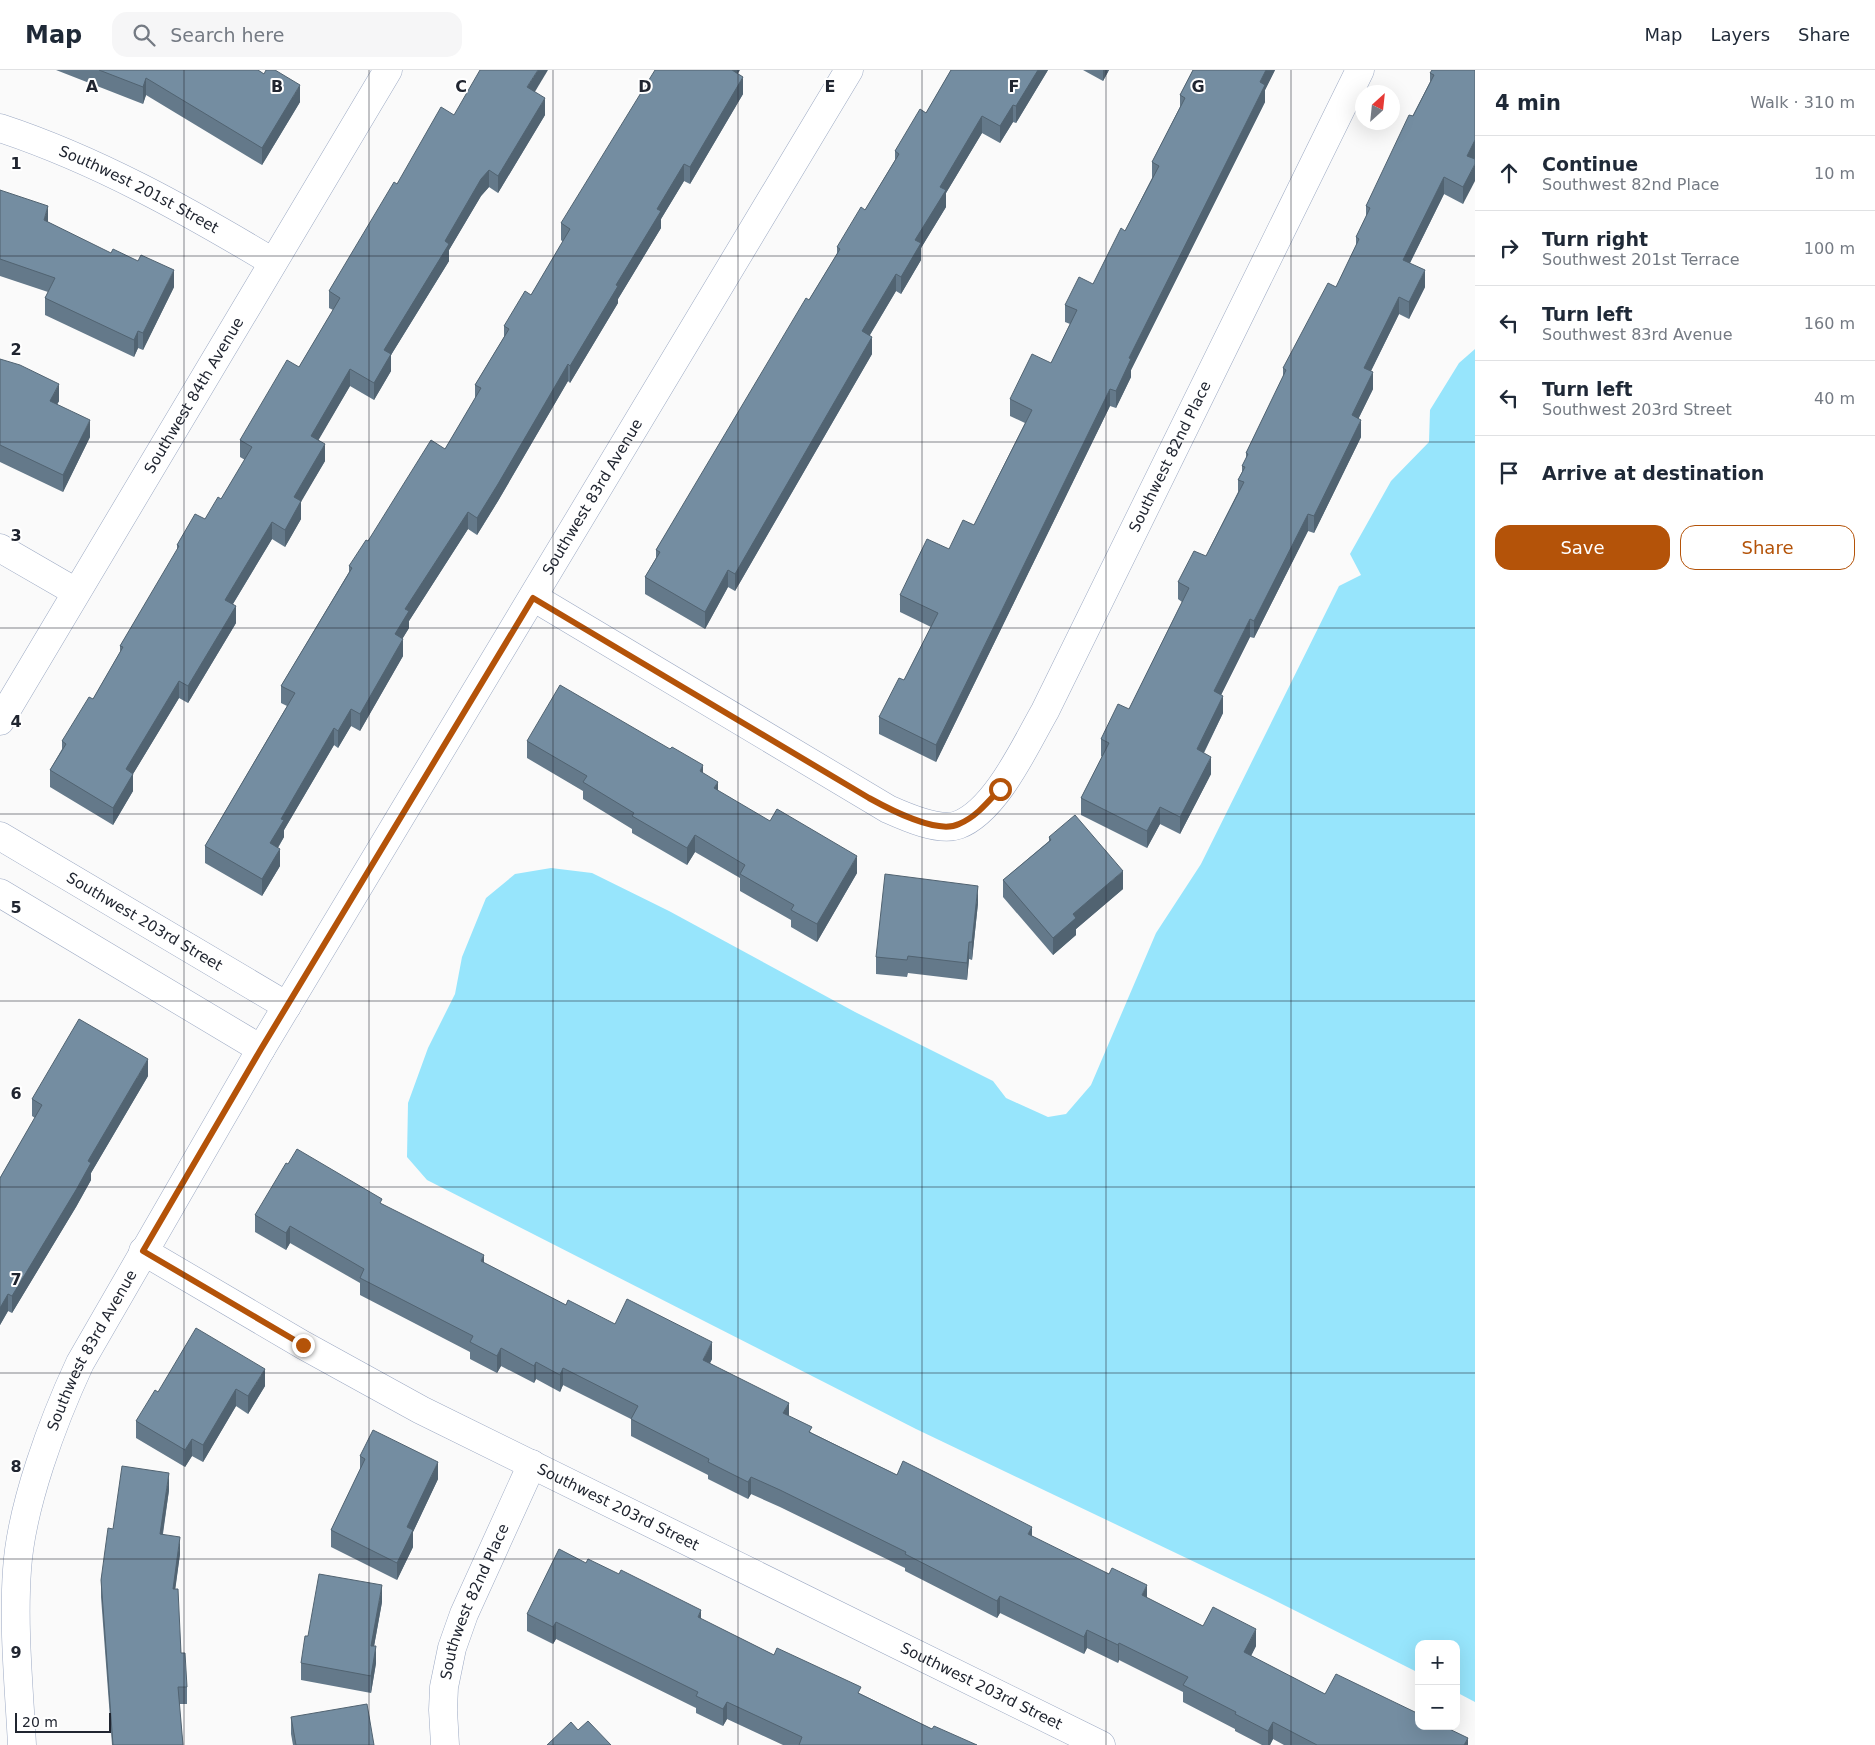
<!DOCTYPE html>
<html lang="en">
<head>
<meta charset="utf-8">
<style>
	body { margin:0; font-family:"DejaVu Sans",sans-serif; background:#f6f6f7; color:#1f2937 }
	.controls { position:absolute; right:15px; bottom:15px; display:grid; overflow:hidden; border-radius:10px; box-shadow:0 5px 20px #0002 }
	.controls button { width:45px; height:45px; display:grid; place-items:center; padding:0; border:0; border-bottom:1px solid #e0e1e3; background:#fff; color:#1f2937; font:25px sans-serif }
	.compass { position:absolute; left:1355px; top:15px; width:45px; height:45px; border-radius:50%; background:#fff; box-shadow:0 5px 20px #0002; rotate:27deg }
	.scale { position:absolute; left:15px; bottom:12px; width:96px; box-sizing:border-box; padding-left:5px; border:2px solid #202530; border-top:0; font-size:14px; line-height:18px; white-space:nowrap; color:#202530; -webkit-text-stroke:4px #fff; paint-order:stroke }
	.stop { position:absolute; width:15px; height:15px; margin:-11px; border:4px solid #b45309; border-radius:50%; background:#fff }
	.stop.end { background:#b45309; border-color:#fff; box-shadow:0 1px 5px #0008 }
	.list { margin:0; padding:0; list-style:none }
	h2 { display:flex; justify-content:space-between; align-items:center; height:65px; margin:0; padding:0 20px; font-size:21px }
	h2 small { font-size:16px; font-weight:400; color:#747a83 }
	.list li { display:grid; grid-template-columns:32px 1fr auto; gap:15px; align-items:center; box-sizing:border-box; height:75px; padding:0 20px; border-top:1px solid #e0e1e3 }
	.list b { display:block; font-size:19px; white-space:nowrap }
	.list p { margin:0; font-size:16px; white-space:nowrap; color:#747a83 }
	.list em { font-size:16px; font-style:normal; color:#747a83 }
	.actions { display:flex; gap:10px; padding:15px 20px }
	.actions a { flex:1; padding:11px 0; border:1px solid #b45309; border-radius:15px; text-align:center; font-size:18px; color:#b45309 }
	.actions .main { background:#b45309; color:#fff }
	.icon { flex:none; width:28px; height:28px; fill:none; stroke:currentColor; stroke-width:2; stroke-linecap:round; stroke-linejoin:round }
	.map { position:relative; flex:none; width:1475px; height:1675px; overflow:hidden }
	header { display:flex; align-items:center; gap:30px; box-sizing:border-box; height:70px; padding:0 25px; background:#fff; border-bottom:1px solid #e0e1e3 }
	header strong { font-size:24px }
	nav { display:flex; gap:28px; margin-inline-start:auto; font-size:18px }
	.search { width:350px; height:45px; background:#f6f6f7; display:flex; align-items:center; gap:12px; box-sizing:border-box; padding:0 18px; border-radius:15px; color:#747a83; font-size:19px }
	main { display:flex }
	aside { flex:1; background:#fff }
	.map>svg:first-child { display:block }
	.water { fill:#97e5fc }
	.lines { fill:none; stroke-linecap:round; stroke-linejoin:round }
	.minor-casing { stroke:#9ca9c3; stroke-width:29 }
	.tertiary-casing { stroke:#9ca9c3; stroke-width:29 }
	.minor { stroke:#fff; stroke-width:28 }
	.tertiary { stroke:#fff; stroke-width:28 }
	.wall { fill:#64798a }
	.shaded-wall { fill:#516371 }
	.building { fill:#748da1; stroke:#516371 }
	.route { stroke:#b45309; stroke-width:6 }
	.grid { fill:none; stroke:#202530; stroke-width:1; stroke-opacity:0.55 }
	.labels { text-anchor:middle; stroke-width:4; stroke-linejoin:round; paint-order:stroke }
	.street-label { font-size:15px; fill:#202530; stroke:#fff }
	.grid-label { font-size:16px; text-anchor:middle; font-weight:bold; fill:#202530; stroke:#fff; stroke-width:4; stroke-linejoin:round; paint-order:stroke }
</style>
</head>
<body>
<header>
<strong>Map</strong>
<div class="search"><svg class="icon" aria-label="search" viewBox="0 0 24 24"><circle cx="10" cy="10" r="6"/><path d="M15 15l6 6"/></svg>Search here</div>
<nav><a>Map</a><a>Layers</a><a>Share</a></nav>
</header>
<main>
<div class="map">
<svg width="1475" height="1675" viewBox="0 0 1475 1675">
	<rect width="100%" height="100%" fill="#fafafa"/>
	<path class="water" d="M1475,279V1632L1456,1622V1574H1419V1603L1268,1527L916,1359L427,1110L407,1087L408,1033L428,978L455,924L462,887L486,828L515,804L551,798L592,803L669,841L855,942L993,1011L1006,1028L1048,1047L1066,1044L1091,1015L1156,863L1201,794L1339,516L1361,505L1350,484L1391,411L1429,372L1430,340L1459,293Z"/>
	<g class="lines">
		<defs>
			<g id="minor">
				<path id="s1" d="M0,58C97,90 186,140 273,192"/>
				<path d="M0,478L76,522"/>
				<path id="s2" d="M533,527L888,739C906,747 939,762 958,755C996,741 1026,674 1045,641L1360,0"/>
				<path id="s3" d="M0,651L388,0"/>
				<path id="s4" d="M143,1181L303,1275L421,1340L1101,1675"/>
				<path id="s5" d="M445,1675L443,1640L444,1617L452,1578L464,1544L532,1394"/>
			</g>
			<g id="tertiary">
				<path id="s6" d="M0,766L287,936"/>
				<path d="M0,823L261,979"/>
				<path id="s7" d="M22,1675C19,1617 13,1558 17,1500C21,1436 53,1351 80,1293L261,979L849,0"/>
			</g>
		</defs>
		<use href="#minor" class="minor-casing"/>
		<use href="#tertiary" class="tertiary-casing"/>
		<use href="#minor" class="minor"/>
		<use href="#tertiary" class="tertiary"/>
	</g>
	<g class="wall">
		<path d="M56,0H258L300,32L262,95L146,25L143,34Z"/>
		<path d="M951,0H1048L1016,53L1013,52L1000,73L982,63L946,123V137L921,178V190L901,224L896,221L870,265L872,284L735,521L728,517L705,559L645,524V507L656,488V480L837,184V177L865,140L895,90V81L926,43Z"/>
		<path d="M1083,0H1109L1103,11Z"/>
		<path d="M1193,0H1275L1265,20V32L1131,300V307L1116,338L1110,336L936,692L879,664V647L904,610L931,557L900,542V525L974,455L1025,353L1010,346V329L1051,293L1070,254L1065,252V235L1093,214L1125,161L1152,108V92L1180,37V25Z"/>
		<path d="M1475,0V88L1463,134L1444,124L1410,193L1425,217L1409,249L1399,244L1371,301L1373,319L1358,349L1361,367L1314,463L1308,461L1254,568L1250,567L1221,625L1223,643L1204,683L1211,704L1180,764L1160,754L1147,778L1081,745V728L1102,687L1101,686V669L1129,639L1182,532L1178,529V512L1206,486L1238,422V410L1242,402V396L1246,389V383L1283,307V298L1336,217L1356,176V167L1366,147V136L1430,12V3Z"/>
		<path d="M738,4L743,24L690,114L684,111L661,149V158L618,229V233L570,313L568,311L498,431L477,465L468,459L409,551V558L402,569L403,586L360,661L351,656L338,678L334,675L284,760V767L278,778L280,796L262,826L205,793V776L287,636L281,633V616L349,502V496L368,471L445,379L475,329V315L504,267V256L531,225L563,172L561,170V153Z"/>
		<path d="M535,22L545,45L498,123L489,117L481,126L449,180V191L391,285V301L374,330L350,316L318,370L325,391L301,431V449L285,477L272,469L233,534L236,553L188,633L179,628L133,704V721L113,755L50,717V700L62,679V671L93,629L120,582V576L177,481V475L205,449L221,429L245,390L240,387V370L299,297L333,240L329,238V221L397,114L454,45Z"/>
		<path d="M0,120L48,152L174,217L143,280L138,278L134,287L45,245V228L48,222L0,206Z"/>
		<path d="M0,289L59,331L57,334L90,367L63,422L0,392Z"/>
		<path d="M527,671L703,703L718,721L857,803L817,872L791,857V850L740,821V808L695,782L687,795L632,763V759L583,729V721L527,688Z"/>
		<path d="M1049,767L1123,819L1076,859V865L1053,885L1003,827V810L1049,771Z"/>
		<path d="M978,833L972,890L969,889L967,910L908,903L907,907L876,904V887Z"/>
		<path d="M148,1006L91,1103V1110L76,1137L12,1243L8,1241L0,1255V1108L35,1048L32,1046V1029Z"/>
		<path d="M382,1134L484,1193L566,1235L615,1254L712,1289L710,1293L789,1346L812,1363L897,1405L1032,1466L1147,1528L1203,1556L1256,1576L1251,1586L1325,1624L1468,1675H1284L1273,1669L1270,1675H1262L1235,1661V1659L1183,1632V1622L1119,1590L1118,1593L1087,1578L1084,1584L1000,1543L997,1548L905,1501V1498L780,1437L751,1424L748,1429L708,1409V1405L631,1366V1349L563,1315L560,1322L536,1309L534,1313L501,1296L497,1303L470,1289V1282L360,1225V1213L290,1173L286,1180L255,1162V1145Z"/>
		<path d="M265,1316L248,1344L236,1336L203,1392L192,1386L185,1397L136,1368V1351L158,1322Z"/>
		<path d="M360,1386L438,1409L413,1462V1477L397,1510L331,1477V1460L360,1400Z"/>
		<path d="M169,1420L163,1464L180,1484L175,1519L181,1583L187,1617V1634H179L183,1675H112L101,1527V1510L113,1459Z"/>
		<path d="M586,1493L701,1549L774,1585L861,1624L932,1659L977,1675H783L727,1649L723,1656L696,1643V1638L556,1569L553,1574L527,1561V1544Z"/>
		<path d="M382,1532L374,1576L376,1593L371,1623L301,1610V1593L308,1566Z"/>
		<path d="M291,1647L374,1675H293L291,1664Z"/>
	</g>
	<g class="shaded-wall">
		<path d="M538,0H548L527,35V17Z"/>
		<path d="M731,0H740L731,16Z"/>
		<path d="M1038,0H1048L1016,53V36Z"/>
		<path d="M1103,0H1109L1103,11Z"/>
		<path d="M1266,0H1275L1265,20V32L1131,300V307L1116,338V321L1129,288Z"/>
		<path d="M743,7V24L690,114V97Z"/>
		<path d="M146,8V25L143,34V17Z"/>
		<path d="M300,15V32L262,95V78Z"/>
		<path d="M545,28V45L498,123V106Z"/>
		<path d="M1013,35V52L1000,73V56Z"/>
		<path d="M982,46V63L946,123V137L921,178V190L901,224V207L915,170L940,117Z"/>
		<path d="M1475,70V88L1467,103V86Z"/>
		<path d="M684,94V111L661,149V158L618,229V233L570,313V296L616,215L657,139Z"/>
		<path d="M1475,94V111L1463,134V117Z"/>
		<path d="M489,100V117L481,126L449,180V191L391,285V301L374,330V313L384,280L445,171L481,109Z"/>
		<path d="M1444,107V124L1403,207V190Z"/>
		<path d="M48,136V153L44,150Z"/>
		<path d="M174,200V217L143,280V263Z"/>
		<path d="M1425,200V217L1409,249V232Z"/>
		<path d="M896,204V221L862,278V261Z"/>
		<path d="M1399,227V244L1364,315V298Z"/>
		<path d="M138,261V278L134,287V270Z"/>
		<path d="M872,267V284L735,521V504Z"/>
		<path d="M568,294V311L498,431L477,465V448Z"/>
		<path d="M350,299V316L311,383V366Z"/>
		<path d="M1373,302V319L1352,362V345Z"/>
		<path d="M59,314V331L50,348V331Z"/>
		<path d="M1110,319V336L936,692V675Z"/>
		<path d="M90,350V367L63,422V405Z"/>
		<path d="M1361,350V367L1314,463V446Z"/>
		<path d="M325,374V391L294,444V427Z"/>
		<path d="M301,431V449L285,477V460Z"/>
		<path d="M468,442V459L409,551V558L395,581V564L405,539Z"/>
		<path d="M1308,444V461L1254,568V551Z"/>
		<path d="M272,452V469L225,547V530Z"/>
		<path d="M728,500V517L705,559V542Z"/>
		<path d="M236,536V553L188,633V616Z"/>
		<path d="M1250,549V567L1214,639V621Z"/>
		<path d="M403,569V586L360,661V644Z"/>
		<path d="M179,611V628L133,704V721L113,755V738L126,699Z"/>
		<path d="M1223,626V643L1197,696V679Z"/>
		<path d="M351,639V656L338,678V661Z"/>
		<path d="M334,658V675L284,760V767L270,790V773L281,749Z"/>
		<path d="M1211,687V704L1180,764V747Z"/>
		<path d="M703,695V712L700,701Z"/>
		<path d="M718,712V729L714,718Z"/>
		<path d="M1160,737V754L1147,778V761Z"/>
		<path d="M695,765V782L687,795V778Z"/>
		<path d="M280,779V796L262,826V809Z"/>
		<path d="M857,786V803L817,872V854Z"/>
		<path d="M1123,801V819L1076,859V865L1053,885V868L1073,844Z"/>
		<path d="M978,816V833L972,890V872Z"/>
		<path d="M969,872V889L967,910V893Z"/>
		<path d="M148,989V1006L91,1103V1110L76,1137L12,1243V1226L88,1091Z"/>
		<path d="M290,1156V1173L286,1180V1163Z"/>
		<path d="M484,1185V1202L481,1191Z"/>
		<path d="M8,1224V1241L0,1255V1238Z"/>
		<path d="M712,1272V1289L703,1307V1290Z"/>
		<path d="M501,1278V1296L497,1303V1286Z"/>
		<path d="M536,1292V1309L534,1313V1296Z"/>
		<path d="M563,1298V1315L560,1322V1305Z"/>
		<path d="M265,1299V1316L248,1344V1326Z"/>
		<path d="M236,1319V1336L203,1392V1375Z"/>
		<path d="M789,1333V1350L783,1343Z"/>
		<path d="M192,1369V1386L185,1397V1380Z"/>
		<path d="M438,1392V1409L413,1462V1477L397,1510V1493L407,1457Z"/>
		<path d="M169,1403V1420L160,1481V1464Z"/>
		<path d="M751,1407V1424L748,1429V1412Z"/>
		<path d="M1032,1457V1474L1028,1464Z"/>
		<path d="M180,1467V1484L173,1536V1519Z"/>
		<path d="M382,1515V1532L371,1593V1576Z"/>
		<path d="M1147,1515V1532L1142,1525Z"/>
		<path d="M1000,1526V1543L997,1548V1531Z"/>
		<path d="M701,1540V1557L698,1547Z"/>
		<path d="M556,1552V1569L553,1574V1557Z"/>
		<path d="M1256,1559V1576L1244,1599V1582Z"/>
		<path d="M1087,1560V1578L1084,1584V1567Z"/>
		<path d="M1119,1573V1590L1118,1593V1575Z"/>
		<path d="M376,1576V1593L371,1623V1606Z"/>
		<path d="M727,1632V1649L723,1656V1639Z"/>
		<path d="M1273,1652V1669L1270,1675H1268V1661Z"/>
		<path d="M1468,1668V1675H1464Z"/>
	</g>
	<g class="building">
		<path d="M99,0H258L264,4L266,0H275L300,15L262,78L146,8L143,17Z"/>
		<path d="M480,0H538L527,17L545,28L498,106L489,100L481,109L445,171L449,174L384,280L391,284L374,313L350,299L311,366L325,374L294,427L301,431L285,460L272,452L225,530L236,536L188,616L179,611L126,699L133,704L113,738L50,700L66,674L62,671L89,627L93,629L123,577L120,576L179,476L177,475L195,444L205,449L218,427L221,429L252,377L240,370L287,290L299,297L340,228L329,221L394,112L397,114L441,37L454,45Z"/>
		<path d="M655,0H732L743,7L690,97L684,94L657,139L661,141L616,215L618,216L570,296L568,294L498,414L477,448L468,442L405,539L409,541L395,564L403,569L360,644L351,639L338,661L334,658L281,749L284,750L270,773L280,779L262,809L205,776L295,623L281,616L352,498L349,496L366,470L368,471L431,370L445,379L481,318L475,315L509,259L504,256L525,221L531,225L570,159L561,153Z"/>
		<path d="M951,0H1038L1016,36L1013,35L1000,56L982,46L940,117L946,120L915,170L921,173L901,207L896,204L862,261L872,267L735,504L728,500L705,542L645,507L660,482L656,480L806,228L809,230L840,179L837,177L861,137L865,140L899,84L895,81L920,39L926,43Z"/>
		<path d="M1193,0H1266L1260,12L1265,15L1129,288L1131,289L1116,321L1110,319L936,675L879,647L899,608L904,610L938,543L900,525L927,469L949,479L963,450L974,455L1032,340L1010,329L1032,284L1051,293L1077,240L1065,235L1079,207L1093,214L1121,158L1125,161L1159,96L1152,92L1185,28L1180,25Z"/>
		<path d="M1432,0H1475V70L1467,86L1475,89V94L1463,117L1444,107L1403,190L1425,200L1409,232L1399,227L1364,298L1373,302L1352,345L1361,350L1314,446L1308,444L1254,551L1250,549L1214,621L1223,626L1197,679L1211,687L1180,747L1160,737L1147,761L1081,728L1109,673L1101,669L1118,634L1129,639L1189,518L1178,512L1194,481L1206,486L1244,412L1238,410L1245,397L1242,396L1248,384L1246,383L1286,300L1283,298L1328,213L1336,217L1359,169L1356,167L1370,138L1366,136L1409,45L1413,46L1434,5L1430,3Z"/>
		<path d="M0,120L48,136L44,150L111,183L113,179L138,191L141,185L174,200L143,263L138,261L134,270L45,228L55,208L0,189Z"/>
		<path d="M0,289L20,295L59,314L50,331L90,350L63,405L0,375Z"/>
		<path d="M560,615L670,679L672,677L703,695L700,701L718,712L714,718L770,751L777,739L857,786L817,854L791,840L794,835L740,804L745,795L695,765L687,778L632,746L634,743L583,712L587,706L527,671Z"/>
		<path d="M1075,745L1123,801L1073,844L1076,848L1053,868L1003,810L1051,770L1049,767Z"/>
		<path d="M885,804L978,816L972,872H969L967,893L908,886L907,890L876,887Z"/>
		<path d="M79,949L148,989L88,1091L91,1093L76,1120L12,1226L8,1224L0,1238V1108L42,1035L32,1029Z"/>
		<path d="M297,1079L382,1129L380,1133L484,1185L481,1191L566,1235L568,1230L615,1254L627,1229L712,1272L703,1290L789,1333L783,1343L812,1357L809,1362L897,1405L903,1391L931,1405L1032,1457L1028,1464L1109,1504L1112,1498L1147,1515L1142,1525L1203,1556L1213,1537L1256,1559L1244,1582L1325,1624L1336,1604L1419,1644V1656H1443L1468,1668L1464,1675H1317L1273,1652L1268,1661L1235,1644L1236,1642L1183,1615L1188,1607L1119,1573L1118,1575L1087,1560L1084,1567L1000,1526L997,1531L905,1484L906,1482L780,1420L751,1407L748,1412L708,1392L709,1389L631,1349L638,1336L563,1298L560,1305L536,1292L534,1296L501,1278L497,1286L470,1272L473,1266L360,1208L364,1199L290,1156L286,1163L255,1145L286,1093L288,1094Z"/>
		<path d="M196,1258L265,1299L248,1326L236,1319L203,1375L192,1369L185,1380L136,1351L155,1320L158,1322Z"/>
		<path d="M373,1360L438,1392L407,1457L413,1460L397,1493L331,1460L365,1389L360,1386Z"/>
		<path d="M122,1396L169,1403L160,1464L180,1467L173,1519H178L181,1583H185L187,1617H178L183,1675H113L101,1510L108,1458L113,1459Z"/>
		<path d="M559,1479L586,1493L588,1489L619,1504L621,1500L701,1540L698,1547L774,1585L777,1578L861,1617L858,1623L932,1659L934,1656L977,1675H799L802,1667L727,1632L723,1639L696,1626L698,1622L556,1552L553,1557L527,1544Z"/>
		<path d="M319,1504L382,1515L371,1576H376L371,1606L301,1593L305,1566H308Z"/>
		<path d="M367,1634L374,1675H296L291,1647Z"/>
		<path d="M588,1651L611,1675H547L571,1652L578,1660Z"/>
	</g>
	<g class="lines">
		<path class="route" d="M303,1275L143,1181L261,979L533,528L869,728C889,739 937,765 959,754C976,747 988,732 1000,719"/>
	</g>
	<path class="grid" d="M184,0V1675M369,0V1675M553,0V1675M738,0V1675M922,0V1675M1106,0V1675M1291,0V1675M0,186H1475M0,372H1475M0,558H1475M0,744H1475M0,931H1475M0,1117H1475M0,1303H1475M0,1489H1475"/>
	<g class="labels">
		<g class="street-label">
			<text dy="5" stroke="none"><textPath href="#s1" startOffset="152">Southwest 201st Street</textPath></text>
			<text dy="5" stroke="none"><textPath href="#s3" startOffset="379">Southwest 84th Avenue</textPath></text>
			<text dy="5" stroke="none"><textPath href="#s2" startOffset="916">Southwest 82nd Place</textPath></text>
			<text dy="5" stroke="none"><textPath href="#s7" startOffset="1399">Southwest 83rd Avenue</textPath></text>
			<text dy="5" stroke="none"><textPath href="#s6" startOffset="168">Southwest 203rd Street</textPath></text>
			<text dy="5" stroke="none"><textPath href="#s7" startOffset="409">Southwest 83rd Avenue</textPath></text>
			<text dy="5" stroke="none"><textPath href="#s4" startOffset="540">Southwest 203rd Street</textPath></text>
			<text dy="5" stroke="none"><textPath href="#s5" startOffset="149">Southwest 82nd Place</textPath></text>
			<text dy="5" stroke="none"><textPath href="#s4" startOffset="945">Southwest 203rd Street</textPath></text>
		</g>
	</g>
	<g class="grid-label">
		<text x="92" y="22">A</text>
		<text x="277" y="22">B</text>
		<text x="461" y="22">C</text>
		<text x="645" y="22">D</text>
		<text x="830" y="22">E</text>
		<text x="1014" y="22">F</text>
		<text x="1198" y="22">G</text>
		<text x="16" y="99">1</text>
		<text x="16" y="285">2</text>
		<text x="16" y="471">3</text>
		<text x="16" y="657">4</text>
		<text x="16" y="843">5</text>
		<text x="16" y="1029">6</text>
		<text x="16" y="1215">7</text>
		<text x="16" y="1402">8</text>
		<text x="16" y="1588">9</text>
	</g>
</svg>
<div class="controls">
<button>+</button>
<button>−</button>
</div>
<svg class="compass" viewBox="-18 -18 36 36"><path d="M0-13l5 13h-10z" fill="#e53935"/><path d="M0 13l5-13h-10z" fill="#747a83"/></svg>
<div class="scale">20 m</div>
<div class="stop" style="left:1000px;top:719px"></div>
<div class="stop end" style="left:303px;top:1275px"></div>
</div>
<aside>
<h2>4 min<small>Walk · 310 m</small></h2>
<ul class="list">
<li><svg class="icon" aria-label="ahead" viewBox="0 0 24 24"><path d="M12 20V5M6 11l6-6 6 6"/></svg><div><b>Continue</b><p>Southwest 82nd Place</p></div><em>10 m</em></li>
<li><svg class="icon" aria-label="right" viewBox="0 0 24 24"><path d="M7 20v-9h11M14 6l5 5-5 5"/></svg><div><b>Turn right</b><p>Southwest 201st Terrace</p></div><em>100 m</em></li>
<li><svg class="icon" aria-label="left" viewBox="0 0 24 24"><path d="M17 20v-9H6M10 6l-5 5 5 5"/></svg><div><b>Turn left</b><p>Southwest 83rd Avenue</p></div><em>160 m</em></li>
<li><svg class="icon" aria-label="left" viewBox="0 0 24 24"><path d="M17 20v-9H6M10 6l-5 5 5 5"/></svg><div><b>Turn left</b><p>Southwest 203rd Street</p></div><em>40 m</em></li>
<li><svg class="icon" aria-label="arrive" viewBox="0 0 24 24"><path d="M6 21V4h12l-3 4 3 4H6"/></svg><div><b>Arrive at destination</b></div></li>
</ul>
<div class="actions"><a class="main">Save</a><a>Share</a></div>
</aside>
</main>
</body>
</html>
